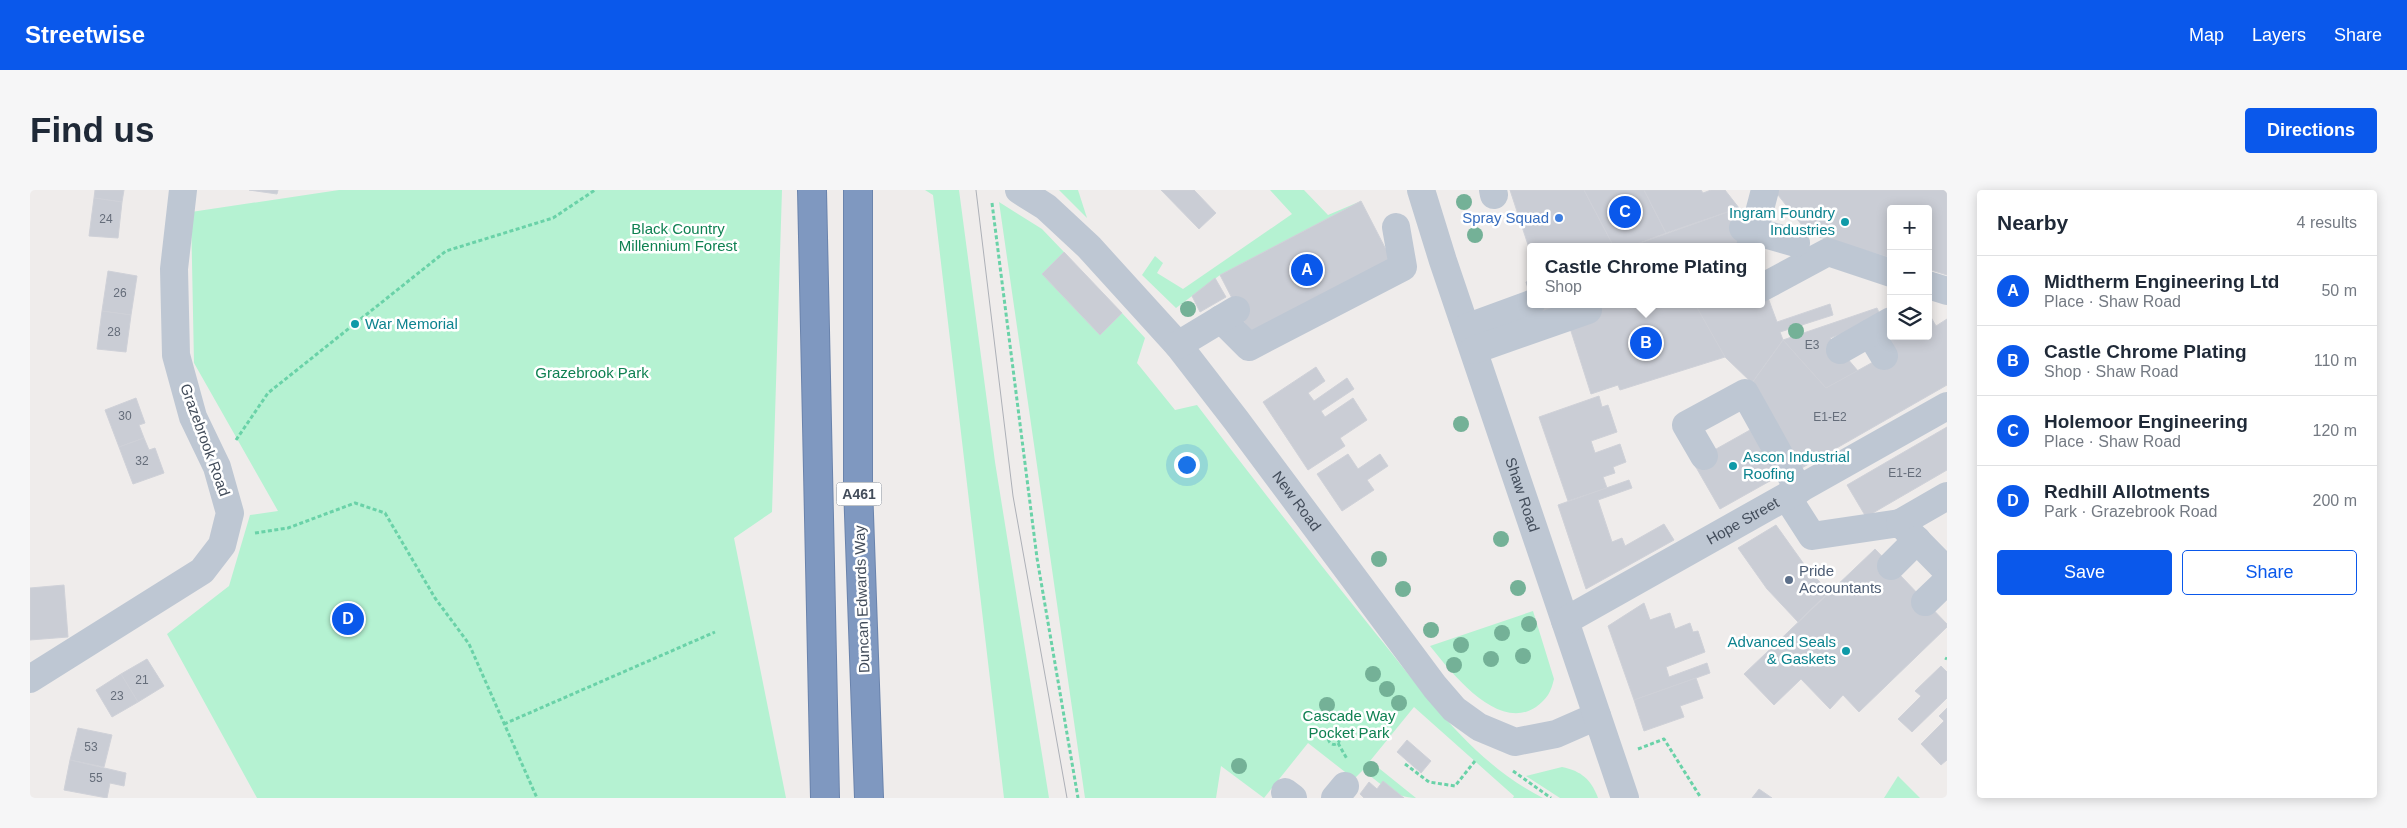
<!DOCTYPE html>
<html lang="en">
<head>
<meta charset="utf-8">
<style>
	body { margin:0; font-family:Helvetica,sans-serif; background:#f6f6f7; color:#1f2937 }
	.controls { position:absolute; right:15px; top:15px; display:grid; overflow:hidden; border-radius:5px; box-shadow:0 2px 12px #0003 }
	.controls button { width:45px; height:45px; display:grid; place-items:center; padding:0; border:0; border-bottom:1px solid #e0e1e3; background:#fff; color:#1f2937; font:25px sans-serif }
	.you { position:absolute; left:1156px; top:274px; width:18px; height:18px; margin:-12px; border:4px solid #fff; border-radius:50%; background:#1a73e8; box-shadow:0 0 0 8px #1a73e833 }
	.badge { display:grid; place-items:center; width:32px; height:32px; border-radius:50%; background:#0a58eb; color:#fff; font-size:16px; font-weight:700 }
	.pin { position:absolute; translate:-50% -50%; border:2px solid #fff; box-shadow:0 1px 5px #0006 }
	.popup { position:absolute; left:1497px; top:53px; width:238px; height:65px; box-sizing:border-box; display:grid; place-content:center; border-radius:5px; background:#fff; filter:drop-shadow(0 1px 4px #0005); font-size:16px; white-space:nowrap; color:#747a83 }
	.popup b { font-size:19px; color:#1f2937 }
	.popup::after { content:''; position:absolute; left:50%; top:100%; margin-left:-10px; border:10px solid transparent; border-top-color:#fff }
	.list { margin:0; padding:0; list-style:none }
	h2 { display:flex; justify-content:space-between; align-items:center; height:65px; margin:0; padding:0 20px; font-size:21px }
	h2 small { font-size:16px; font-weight:400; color:#747a83 }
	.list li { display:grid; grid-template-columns:32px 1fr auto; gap:15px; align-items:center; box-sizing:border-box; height:70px; padding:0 20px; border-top:1px solid #e0e1e3 }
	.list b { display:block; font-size:19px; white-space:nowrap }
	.list p { margin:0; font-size:16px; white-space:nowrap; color:#747a83 }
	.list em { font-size:16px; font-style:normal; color:#747a83 }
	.actions { display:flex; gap:10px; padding:15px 20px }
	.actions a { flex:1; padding:11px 0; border:1px solid #0a58eb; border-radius:5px; text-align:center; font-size:18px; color:#0a58eb }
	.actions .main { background:#0a58eb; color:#fff }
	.icon { flex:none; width:28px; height:28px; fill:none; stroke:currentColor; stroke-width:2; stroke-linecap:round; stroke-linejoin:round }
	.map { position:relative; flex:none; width:1917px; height:608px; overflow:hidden; border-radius:5px }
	header { display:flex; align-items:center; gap:30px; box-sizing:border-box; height:70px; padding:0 25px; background:#0a58eb; color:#fff }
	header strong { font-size:24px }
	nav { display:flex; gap:28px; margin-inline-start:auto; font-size:18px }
	.intro { display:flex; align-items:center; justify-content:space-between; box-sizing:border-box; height:120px; padding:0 30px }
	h1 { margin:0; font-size:35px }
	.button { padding:12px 22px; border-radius:5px; background:#0a58eb; color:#fff; font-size:18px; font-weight:700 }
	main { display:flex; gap:30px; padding:0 30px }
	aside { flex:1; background:#fff; border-radius:5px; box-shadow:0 2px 12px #0003 }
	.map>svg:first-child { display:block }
	.green { fill:#b5f2d2 }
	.building { fill:#cacdd5; stroke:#cfd1d8 }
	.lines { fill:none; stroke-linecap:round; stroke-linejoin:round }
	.highway-casing { stroke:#6a83ac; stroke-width:30 }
	.path { stroke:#6ad2a8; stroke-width:3; stroke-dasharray:4 2.5; stroke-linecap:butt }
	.minor { stroke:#bec7d3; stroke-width:28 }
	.highway { stroke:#7f98c0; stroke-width:28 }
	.tram { stroke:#adb0b7; stroke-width:1 }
	.minor-bridge { stroke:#bec7d3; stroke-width:28 }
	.tree { fill:#74b197 }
	.shop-dot { fill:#3f7fe0; stroke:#fff; stroke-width:2 }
	.culture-dot { fill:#0f9aa8; stroke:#fff; stroke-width:2 }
	.service-dot { fill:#5c6f8a; stroke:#fff; stroke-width:2 }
	.labels { text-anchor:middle; stroke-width:5; stroke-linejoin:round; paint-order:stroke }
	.number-label { font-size:12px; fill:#656d7a }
	.shield { fill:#fff; stroke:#7b828c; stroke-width:1 }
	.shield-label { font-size:14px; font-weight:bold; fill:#434d5b }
	.culture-label { font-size:15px; fill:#0d838f; stroke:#fff; text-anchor:end }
	.shop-label { font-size:15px; fill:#366cbe; stroke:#fff; text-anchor:end }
	.park-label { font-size:15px; fill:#0f8152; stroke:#fff }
	.street-label { font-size:15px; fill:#434d5b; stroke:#fff }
	.service-label { font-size:15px; fill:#4e5e75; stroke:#fff; text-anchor:start }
</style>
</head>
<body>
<header>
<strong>Streetwise</strong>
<nav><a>Map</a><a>Layers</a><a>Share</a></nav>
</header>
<div class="intro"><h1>Find us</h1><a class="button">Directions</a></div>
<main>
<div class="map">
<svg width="1917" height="608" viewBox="0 0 1917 608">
	<rect width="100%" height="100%" fill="#efeceb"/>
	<g class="green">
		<path d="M309,0H752L742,322L704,348L756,608H227L137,444L199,396L220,325L248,321L164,173L161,22Z"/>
		<path d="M895,0H929L965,272L1019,608H974L903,5Z"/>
		<path d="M1029,0H1048L1057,28Z"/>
		<path d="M1240,0H1274L1298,25L1331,11L1190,85L1146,118L1112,85L1125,66L1133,73L1127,83L1153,99L1262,24Z"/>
		<path d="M969,12L1012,39L1034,62L1012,84L1070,145L1092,123L1115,148L1107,173L1145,220L1167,215C1226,293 1286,369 1347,445C1396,505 1442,572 1513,608H1483L1484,606L1384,517L1340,571L1386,608C1365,608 1349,593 1333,580L1324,589L1278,553L1234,608L1191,576L1186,608H1055Z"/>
		<path d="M1503,421L1524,489C1521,502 1517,509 1506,517C1468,543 1421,482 1400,456Z"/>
		<path d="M1532,577C1551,581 1561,589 1568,608H1530L1496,586Z"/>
		<path d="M1868,586L1890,608H1854Z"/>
	</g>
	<g class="building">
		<path d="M65,0H94L92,12L64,8Z"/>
		<path d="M219,0H248L247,4Z"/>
		<path d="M1131,0H1164L1186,23L1169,39Z"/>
		<path d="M1480,0H1554L1584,57H1501V64Z"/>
		<path d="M1554,0H1614L1636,43L1599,57H1584Z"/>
		<path d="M1614,0H1671L1673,3L1681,0H1695L1709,18L1636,43Z"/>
		<path d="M1744,0H1917V85L1898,79V19H1861V68L1779,44Z"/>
		<path d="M64,8L92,12L88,48L59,46Z"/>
		<path d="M1331,11L1364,75L1223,149L1190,85Z"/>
		<path d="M1709,18L1714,23L1713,54L1706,57H1599Z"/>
		<path d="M1034,62L1092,123L1070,145L1012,84Z"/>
		<path d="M78,81L107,86L101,125L72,121Z"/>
		<path d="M1185,88L1196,107L1170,122L1162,106Z"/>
		<path d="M1501,91V108L1496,92Z"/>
		<path d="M1737,105L1747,132L1800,114L1803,125L1750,142L1753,150L1722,193L1695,167L1666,117L1674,114H1731V107Z"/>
		<path d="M1503,114H1537L1507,125Z"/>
		<path d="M1555,114H1665L1695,167L1590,200L1588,195L1561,204L1540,138Z"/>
		<path d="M1847,118L1852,129L1800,148L1828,181L1796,198L1753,150Z"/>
		<path d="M72,121L101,125L96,162L67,159Z"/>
		<path d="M1898,122L1906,136L1917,129V195L1770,279L1722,193L1753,150L1796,198L1865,160L1858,148L1861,146H1898Z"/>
		<path d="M1286,177L1295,191L1278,203L1284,211L1317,188L1324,199L1291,221L1295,227L1323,208L1337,230L1310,248L1315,256L1278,280L1233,212Z"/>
		<path d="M1569,206L1572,217L1578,215L1587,242L1561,251L1565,263L1590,254L1596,272L1583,277L1585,283L1573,287L1577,298L1538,311L1509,227Z"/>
		<path d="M106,208L115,233L109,235L114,248L89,257L75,220Z"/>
		<path d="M1917,237V280L1836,327L1817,295Z"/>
		<path d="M1720,240L1747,287L1690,319L1663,272Z"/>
		<path d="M114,248L119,260L125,258L134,283L103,294L89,257Z"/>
		<path d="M1318,264L1328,279L1350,264L1358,276L1337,290L1344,300L1312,321L1287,284Z"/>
		<path d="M1599,290L1602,298L1568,310L1582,352L1592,348L1595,356L1634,334L1644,350L1556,399L1528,315Z"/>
		<path d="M1746,335L1776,377L1799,402L1768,432L1737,399L1708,358Z"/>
		<path d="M1845,359L1917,434V437L1829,522L1813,505L1800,519L1771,489L1744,515L1714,484Z"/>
		<path d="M34,395L38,447L0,450V398Z"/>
		<path d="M1614,413L1620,430L1640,423L1645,439L1660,433L1663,442L1668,441L1675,462L1636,477L1639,487L1677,473L1680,483L1604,510L1578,436Z"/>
		<path d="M117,469L134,496L108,512L91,484Z"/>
		<path d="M1911,476L1917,482V508L1882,542L1868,529L1891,506L1885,501Z"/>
		<path d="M91,484L108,512L82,527L66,500Z"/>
		<path d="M1666,488L1673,508L1650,516L1654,527L1614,541L1604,510Z"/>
		<path d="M1917,518V570L1911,575L1891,554L1914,531L1909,526Z"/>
		<path d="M48,538L82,545L74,577L40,570Z"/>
		<path d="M1377,550L1401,571L1391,583L1367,562Z"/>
		<path d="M40,570L96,583L94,596L80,593L77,608L34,600Z"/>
		<path d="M1353,591L1374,608H1334L1330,604L1339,592L1347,599Z"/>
		<path d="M1729,599L1742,608H1722Z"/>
	</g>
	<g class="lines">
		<defs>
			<g id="highway">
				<path d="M782,0L795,608"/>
				<path d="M828,0V296L839,608"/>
			</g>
		</defs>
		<use href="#highway" class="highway-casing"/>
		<g class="path">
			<path d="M962,13L1007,368L1048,608"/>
			<path d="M206,250L238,203L416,61L523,28L565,0"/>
			<path d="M225,343L258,338L325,313L355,323L405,408L439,454L507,608"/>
			<path d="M1915,468L1917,469"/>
			<path d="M474,534L685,442"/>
			<circle cx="1304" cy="549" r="5.5"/>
			<path d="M1308,553L1317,569"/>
			<path d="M1608,559L1634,549L1671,608"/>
			<path d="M1375,574L1399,592L1425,596L1445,571"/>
			<path d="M1483,581L1521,608"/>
		</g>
		<g class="minor">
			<path id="s1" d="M989,0L1016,17L1059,57L1148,155L1206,230L1405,497L1424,519L1449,537L1485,552L1526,544L1567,526"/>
			<path id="s2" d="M1391,0L1413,71L1595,608"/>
			<path d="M1463,0L1464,5"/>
			<path d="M1720,57L1735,0"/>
			<path d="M1898,95L1917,101"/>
			<path d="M1731,98L1798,62L1861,83"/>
			<path d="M1191,129L1219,157L1373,77L1366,37"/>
			<path d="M1436,138L1501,114"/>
			<path d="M1840,143L1854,166"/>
			<path d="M1148,155L1206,120"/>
			<path d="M1444,160L1558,120"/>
			<path d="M1810,160L1861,131"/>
			<path d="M1674,266L1656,235L1715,203L1769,300"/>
			<path d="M1757,307L1782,346L1870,333L1917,381"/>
			<path d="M1870,333L1917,306"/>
			<path d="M1861,376L1887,350"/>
			<path d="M1895,412L1917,391"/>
			<path id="s3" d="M1535,431L1917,216"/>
			<path d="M0,489L172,381L192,355L200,323L187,277L163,227L146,165L144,79L153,0"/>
			<path d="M1255,602L1263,608"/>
			<path d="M1305,608L1315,596"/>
		</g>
		<use href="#highway" class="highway"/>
		<path class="tram" d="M946,0L983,306L1037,608"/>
		<path class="minor-bridge" d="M1713,38L1766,53"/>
	</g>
	<g class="tree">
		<circle cx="1434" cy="12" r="8"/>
		<circle cx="1445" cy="45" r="8"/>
		<circle cx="1158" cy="119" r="8"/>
		<circle cx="1766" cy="141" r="8"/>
		<circle cx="1431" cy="234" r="8"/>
		<circle cx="1471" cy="349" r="8"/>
		<circle cx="1349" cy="369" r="8"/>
		<circle cx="1488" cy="398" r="8"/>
		<circle cx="1373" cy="399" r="8"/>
		<circle cx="1499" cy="434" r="8"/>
		<circle cx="1401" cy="440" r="8"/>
		<circle cx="1472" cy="443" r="8"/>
		<circle cx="1431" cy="455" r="8"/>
		<circle cx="1493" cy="466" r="8"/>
		<circle cx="1461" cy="469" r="8"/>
		<circle cx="1424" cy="475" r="8"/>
		<circle cx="1343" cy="484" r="8"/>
		<circle cx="1357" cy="499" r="8"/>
		<circle cx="1369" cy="513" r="8"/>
		<circle cx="1297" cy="515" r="8"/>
		<circle cx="1209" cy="576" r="8"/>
		<circle cx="1341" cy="579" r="8"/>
	</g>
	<circle class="shop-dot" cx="1529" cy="28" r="5"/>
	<g class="culture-dot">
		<circle cx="1815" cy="32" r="5"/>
		<circle cx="325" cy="134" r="5"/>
		<circle cx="1703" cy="276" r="5"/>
		<circle cx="1816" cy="461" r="5"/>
	</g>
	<circle class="service-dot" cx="1759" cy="390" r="5"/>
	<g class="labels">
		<g class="number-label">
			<text x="76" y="33">24</text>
			<text x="90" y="107">26</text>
			<text x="84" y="146">28</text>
			<text x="1782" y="159">E3</text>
			<text x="95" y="230">30</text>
			<text x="1800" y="231">E1-E2</text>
			<text x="112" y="275">32</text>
			<text x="1875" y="287">E1-E2</text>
			<text x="112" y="494">21</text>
			<text x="87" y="510">23</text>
			<text x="61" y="561">53</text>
			<text x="66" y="592">55</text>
		</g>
		<rect class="shield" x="806.5" y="292.5" width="45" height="23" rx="4"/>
		<g class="shield-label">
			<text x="829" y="309">A461</text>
		</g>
		<g class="culture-label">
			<text x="1805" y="28">Ingram Foundry<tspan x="1805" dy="17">Industries</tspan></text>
			<text x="335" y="139" text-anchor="start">War Memorial</text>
			<text x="1713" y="272" text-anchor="start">Ascon Industrial<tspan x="1713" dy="17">Roofing</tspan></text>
			<text x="1806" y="457">Advanced Seals<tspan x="1806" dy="17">&amp; Gaskets</tspan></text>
		</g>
		<g class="shop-label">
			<text x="1519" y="33">Spray Squad</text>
		</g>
		<g class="park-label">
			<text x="648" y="44">Black Country<tspan x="648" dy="17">Millennium Forest</tspan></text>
			<text x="562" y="188">Grazebrook Park</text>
			<text x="1319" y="531">Cascade Way<tspan x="1319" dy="17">Pocket Park</tspan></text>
		</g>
		<g class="street-label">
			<text transform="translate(175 250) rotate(70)" y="5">Grazebrook Road</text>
			<text dy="5" stroke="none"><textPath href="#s2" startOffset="321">Shaw Road</textPath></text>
			<text dy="5" stroke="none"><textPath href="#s1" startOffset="419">New Road</textPath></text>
			<text dy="5" stroke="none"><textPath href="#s3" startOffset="204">Hope Street</textPath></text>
			<text transform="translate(832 409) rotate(-92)" y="5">Duncan Edwards Way</text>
		</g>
		<g class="service-label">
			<text x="1769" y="386">Pride<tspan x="1769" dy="17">Accountants</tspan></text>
		</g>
	</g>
</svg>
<div class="controls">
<button>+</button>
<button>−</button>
<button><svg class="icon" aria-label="layers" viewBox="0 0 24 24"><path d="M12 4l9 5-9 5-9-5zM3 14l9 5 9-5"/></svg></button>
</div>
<div class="you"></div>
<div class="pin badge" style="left:1277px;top:80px">A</div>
<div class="pin badge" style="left:1616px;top:153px">B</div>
<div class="popup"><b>Castle Chrome Plating</b>Shop</div>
<div class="pin badge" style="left:1595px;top:22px">C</div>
<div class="pin badge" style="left:318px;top:429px">D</div>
</div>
<aside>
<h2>Nearby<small>4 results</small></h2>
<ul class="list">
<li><span class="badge">A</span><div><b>Midtherm Engineering Ltd</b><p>Place · Shaw Road</p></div><em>50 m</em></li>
<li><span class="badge">B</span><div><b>Castle Chrome Plating</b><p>Shop · Shaw Road</p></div><em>110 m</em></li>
<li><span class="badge">C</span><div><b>Holemoor Engineering</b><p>Place · Shaw Road</p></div><em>120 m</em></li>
<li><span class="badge">D</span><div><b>Redhill Allotments</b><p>Park · Grazebrook Road</p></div><em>200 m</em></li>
</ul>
<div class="actions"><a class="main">Save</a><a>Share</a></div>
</aside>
</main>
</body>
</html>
